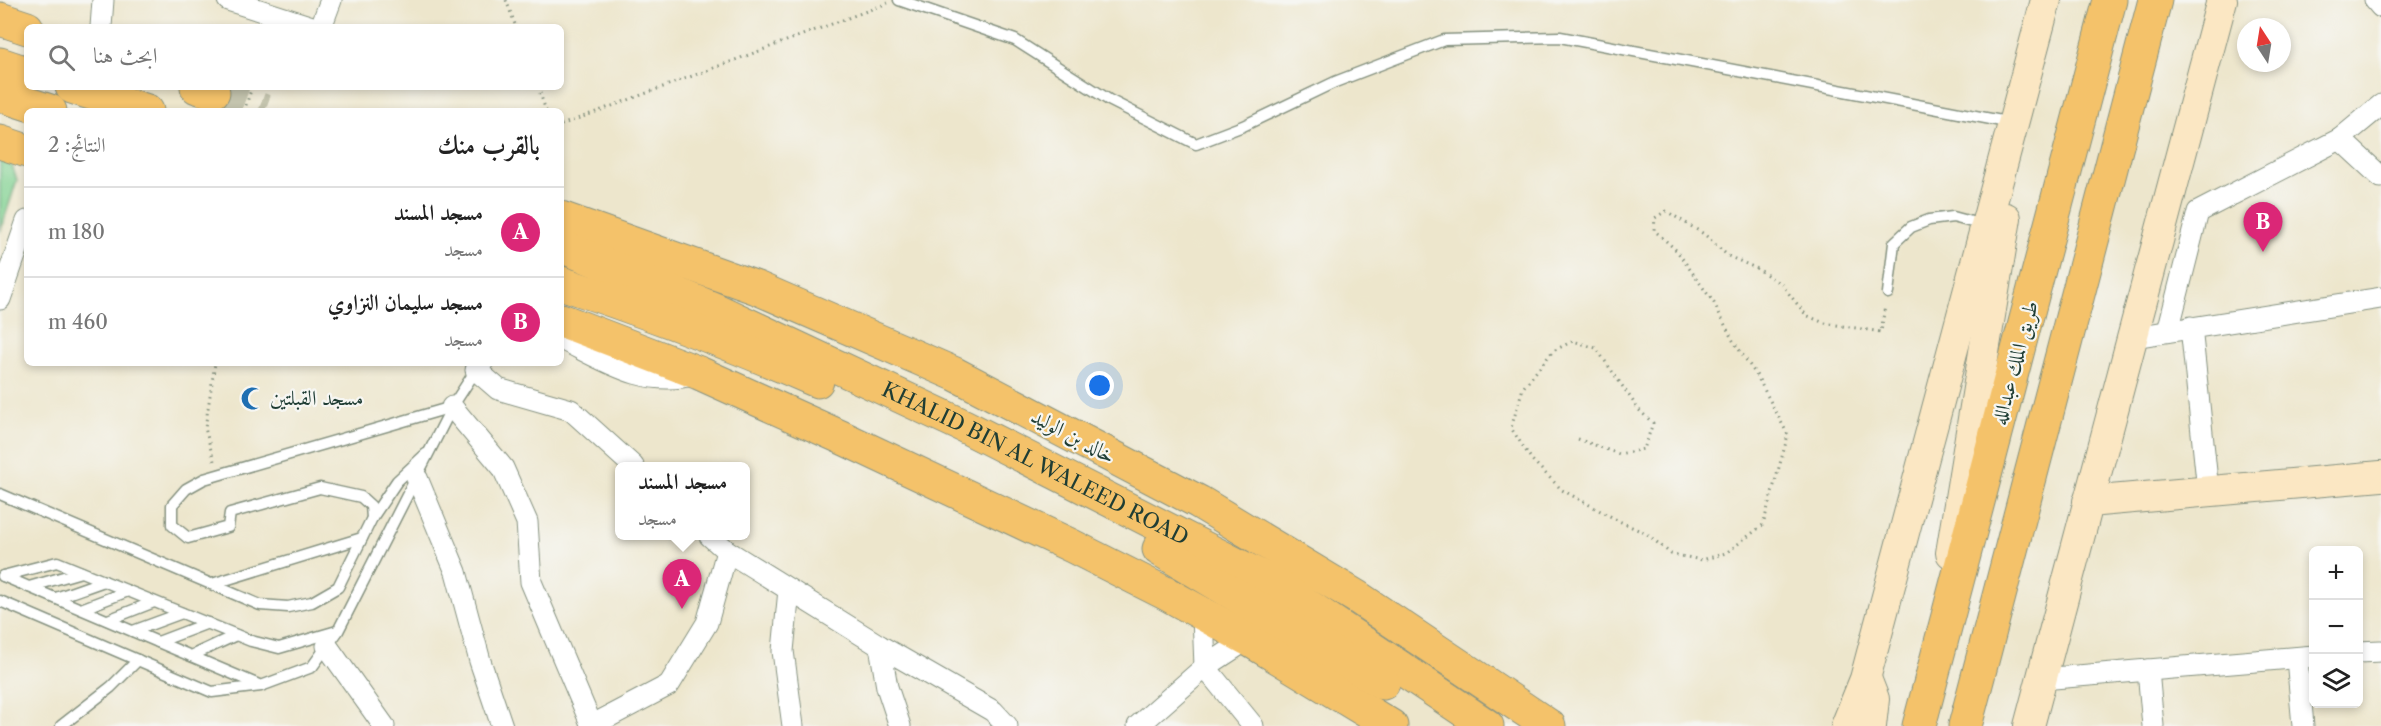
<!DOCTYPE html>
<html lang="ar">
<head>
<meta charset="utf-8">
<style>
	body { margin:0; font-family:"Libre Caslon Text",Amiri,serif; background:#f2f2f2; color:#222; direction:rtl }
	.controls { position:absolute; right:18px; bottom:18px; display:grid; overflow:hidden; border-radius:9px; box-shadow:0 3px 9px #0003 }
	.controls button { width:54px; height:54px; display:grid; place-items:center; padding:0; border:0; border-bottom:2px solid #e0e0e0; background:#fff; color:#222; font:30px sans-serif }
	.compass { position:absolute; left:2237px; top:18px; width:54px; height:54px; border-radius:50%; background:#fff; box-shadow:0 3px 9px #0003; rotate:348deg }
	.you { position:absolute; left:1100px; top:386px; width:21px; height:21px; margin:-15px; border:4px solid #fff; border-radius:50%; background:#1a73e8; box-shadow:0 0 0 9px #1a73e833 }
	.badge { display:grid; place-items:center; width:39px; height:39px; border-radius:50%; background:#db2777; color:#fff; font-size:20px; font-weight:700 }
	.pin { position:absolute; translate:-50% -50px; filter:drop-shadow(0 2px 3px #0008) }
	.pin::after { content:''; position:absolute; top:32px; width:21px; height:18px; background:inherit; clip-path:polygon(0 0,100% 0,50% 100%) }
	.popup { position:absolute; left:615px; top:462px; width:135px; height:78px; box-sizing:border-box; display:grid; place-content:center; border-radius:9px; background:#fff; filter:drop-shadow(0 2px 4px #0005); font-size:20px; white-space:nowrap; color:#767676 }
	.popup b { font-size:22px; color:#222 }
	.popup::after { content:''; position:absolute; left:50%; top:100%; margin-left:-12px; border:12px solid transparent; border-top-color:#fff }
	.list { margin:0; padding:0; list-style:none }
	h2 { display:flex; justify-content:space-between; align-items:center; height:78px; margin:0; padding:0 24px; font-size:26px }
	h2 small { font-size:20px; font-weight:400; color:#767676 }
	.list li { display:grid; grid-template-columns:39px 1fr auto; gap:18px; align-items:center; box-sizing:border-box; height:90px; padding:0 24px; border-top:2px solid #e0e0e0 }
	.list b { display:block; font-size:22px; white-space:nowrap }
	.list p { margin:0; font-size:20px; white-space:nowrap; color:#767676 }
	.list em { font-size:20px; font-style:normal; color:#767676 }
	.icon { flex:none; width:33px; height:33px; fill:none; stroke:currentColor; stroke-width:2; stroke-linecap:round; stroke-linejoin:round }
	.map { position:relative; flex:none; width:2381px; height:726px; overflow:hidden; direction:ltr }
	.search { position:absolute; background:#fff; box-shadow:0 3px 9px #0003; left:24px; top:24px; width:540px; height:66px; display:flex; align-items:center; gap:15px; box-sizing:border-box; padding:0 21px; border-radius:9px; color:#767676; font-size:22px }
	.panel { position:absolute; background:#fff; box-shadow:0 3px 9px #0003; left:24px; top:108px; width:540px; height:258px; border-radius:9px; direction:rtl }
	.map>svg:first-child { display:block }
	.green { fill:#82d292; stroke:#508863; stroke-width:1.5 }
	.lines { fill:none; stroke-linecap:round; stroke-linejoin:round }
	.highway-tunnel { stroke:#c4c4ae; stroke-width:33; stroke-dasharray:33 16; stroke-linecap:butt }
	.lane-casing { stroke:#869280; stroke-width:13 }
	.street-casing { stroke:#869280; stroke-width:23 }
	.secondary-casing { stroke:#869280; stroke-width:32 }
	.highway-casing { stroke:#869280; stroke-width:35 }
	.path { stroke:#869280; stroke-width:3; stroke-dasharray:1.5 4.5; stroke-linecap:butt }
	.lane { stroke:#fff; stroke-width:10 }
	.street { stroke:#fff; stroke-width:21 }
	.secondary { stroke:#fbe7c3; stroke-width:30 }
	.highway { stroke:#f4c26a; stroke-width:33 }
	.path-bridge { stroke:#869280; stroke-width:3; stroke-dasharray:1.5 4.5; stroke-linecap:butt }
	.labels { text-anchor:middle; stroke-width:4.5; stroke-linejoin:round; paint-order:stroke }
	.street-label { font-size:21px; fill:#1f3d34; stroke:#f6f6f2 }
	.poi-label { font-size:21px; fill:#1f3d34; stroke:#f6f6f2; text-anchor:start }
</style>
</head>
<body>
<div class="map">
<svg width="2381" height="726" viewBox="0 0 2381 726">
	<rect width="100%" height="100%" fill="#f6f6f2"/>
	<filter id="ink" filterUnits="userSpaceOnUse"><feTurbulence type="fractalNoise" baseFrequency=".0167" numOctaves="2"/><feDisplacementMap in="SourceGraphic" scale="12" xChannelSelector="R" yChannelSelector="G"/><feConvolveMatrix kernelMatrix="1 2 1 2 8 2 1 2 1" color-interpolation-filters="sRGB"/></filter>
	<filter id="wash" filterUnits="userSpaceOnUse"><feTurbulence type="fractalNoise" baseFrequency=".008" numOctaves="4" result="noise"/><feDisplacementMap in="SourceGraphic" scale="24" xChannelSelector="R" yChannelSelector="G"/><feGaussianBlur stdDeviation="1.35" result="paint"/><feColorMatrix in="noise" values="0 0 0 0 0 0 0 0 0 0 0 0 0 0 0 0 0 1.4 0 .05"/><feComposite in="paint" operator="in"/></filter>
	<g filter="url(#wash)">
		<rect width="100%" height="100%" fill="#ede6cc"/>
		<path class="green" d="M0,161L12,165L17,180L0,232Z"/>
	</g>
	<g filter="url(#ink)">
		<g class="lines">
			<path class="highway-tunnel" d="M213,92L265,111"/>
			<defs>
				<g id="lane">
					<path d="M899,0L1015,40L1109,100L1196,144L1243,126L1335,82L1444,40L1560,37L2012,123"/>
					<path d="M1888,293L1894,243L1911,227L1929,220L1953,217L1983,225"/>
					<path d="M0,494L260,605L288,607L312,602L338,587L372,518L371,506L361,497L320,488L230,513L228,527L188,538L172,525V505L186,489L204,479L452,407"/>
					<path d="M372,518L397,481L426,454"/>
					<path d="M3,576L57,562L251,641L279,648L337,631"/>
					<path d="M3,576L259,685"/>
					<path d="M212,584L362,538"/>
					<path d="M29,587L81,572"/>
					<path d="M56,598L104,581"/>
					<path d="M0,601L212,692L261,686L312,667L338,631L452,407L476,370"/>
					<path d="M81,609L128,591"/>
					<path d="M108,620L154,602"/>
					<path d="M133,631L182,613"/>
					<path d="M158,642L208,623"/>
					<path d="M191,656L236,635"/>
					<path d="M61,726L111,687L138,660"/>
				</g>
				<g id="street">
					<path d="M228,0L312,27"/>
					<path d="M2375,0L2381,7"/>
					<path d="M101,27L103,0"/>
					<path d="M321,27L331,0"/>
					<path d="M2340,139L2381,177"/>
					<path d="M0,299L27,221"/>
					<path d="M2191,327L2208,491"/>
					<path d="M2168,331L2198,212L2340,139L2381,105"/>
					<path d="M2134,337L2381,298"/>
					<path d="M561,339C604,360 646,389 695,374"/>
					<path d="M482,363L476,370L498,389L571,410L633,466"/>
					<path d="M452,407L503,468L527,522L531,582L592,726"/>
					<path d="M417,478L456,572L480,661L502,726"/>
					<path d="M710,536L727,551L880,646L993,711L1007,726"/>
					<path d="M789,590L783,651L793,726"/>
					<path d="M1203,615L1205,667L1253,726"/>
					<path d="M327,646L384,726"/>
					<path d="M880,646L887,687L900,726"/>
					<path d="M2358,652L2381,651"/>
					<path d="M2297,658L2303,726"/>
					<path d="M2148,670L2153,726"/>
					<path d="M2042,679L2314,656"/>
					<path d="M591,726L669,685L707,623L727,551"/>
					<path d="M1138,726L1205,667L1248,639"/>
				</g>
				<g id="secondary">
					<path d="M2088,502L2381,476"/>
					<path d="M1951,553L2006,218"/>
					<path d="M1867,681L1874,699L1871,726"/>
					<path d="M1846,726L1865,679L2046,0"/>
					<path d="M2029,726L2222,0"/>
				</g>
				<g id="highway">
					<path d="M0,19L27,28"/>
					<path d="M0,64L27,73"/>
					<path d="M72,87L147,111"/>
					<path d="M197,87L213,92"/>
					<path d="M0,95L50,111"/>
					<path d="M0,142L27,151"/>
					<path d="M561,218L757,288L955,374L1199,502L1357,597L1549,726"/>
					<path id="s1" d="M561,246L714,309L964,426L1277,585L1487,726"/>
					<path d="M561,283C648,312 733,344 817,381"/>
					<path d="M561,320L699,373L843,438L1072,546L1167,594L1248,639L1391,726"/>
					<path d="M1159,549L1383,683"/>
					<path d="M1919,726L2110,0"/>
					<path d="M1965,726L2155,0"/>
				</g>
			</defs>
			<use href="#lane" class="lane-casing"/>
			<use href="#street" class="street-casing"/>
			<use href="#secondary" class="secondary-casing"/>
			<use href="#highway" class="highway-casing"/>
			<g class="path">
				<path d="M506,0L516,27"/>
				<path d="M538,87L546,111"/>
				<path d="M561,125L888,3"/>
				<path d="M1578,439L1619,454L1644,449L1653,423L1639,410L1596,348L1573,341L1553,351L1523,388L1511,428L1532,460L1562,490L1619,521L1647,534L1671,554L1702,560L1726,553L1763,525L1788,435L1757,376L1732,339L1714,303L1677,251L1654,230L1655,218L1666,211L1704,234L1728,256L1758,269L1782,285L1806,315L1824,323L1881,332L1885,306"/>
				<path d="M214,461L205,428L215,363"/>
			</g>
			<use href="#lane" class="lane"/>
			<use href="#street" class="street"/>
			<use href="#secondary" class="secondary"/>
			<use href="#highway" class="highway"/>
			<path class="path-bridge" d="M244,111L252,87"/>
		</g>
	</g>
	<defs>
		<symbol id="mosque-bare" viewBox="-9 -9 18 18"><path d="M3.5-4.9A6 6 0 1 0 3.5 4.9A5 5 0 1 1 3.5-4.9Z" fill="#1f6fb2" stroke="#f6f6f2" stroke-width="2.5" paint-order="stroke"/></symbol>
	</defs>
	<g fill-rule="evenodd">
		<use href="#mosque-bare" x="236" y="382" width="33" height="33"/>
	</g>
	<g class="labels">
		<g class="street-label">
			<text transform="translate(2015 363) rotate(-75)" y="7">طريق الملك عبدالله</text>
			<text transform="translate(1073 436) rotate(28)" y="7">خالد بن الوليد</text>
			<text dy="7" stroke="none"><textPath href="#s1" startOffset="522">KHALID BIN AL WALEED ROAD</textPath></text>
		</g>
		<g class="poi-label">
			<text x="270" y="405">مسجد القبلتين</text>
		</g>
	</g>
</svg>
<div class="controls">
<button>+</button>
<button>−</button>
<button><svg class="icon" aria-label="layers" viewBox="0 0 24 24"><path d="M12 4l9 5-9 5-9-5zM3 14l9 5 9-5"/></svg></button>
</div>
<svg class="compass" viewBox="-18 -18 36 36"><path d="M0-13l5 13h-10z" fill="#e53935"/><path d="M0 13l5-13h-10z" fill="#767676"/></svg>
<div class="you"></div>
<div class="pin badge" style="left:682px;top:609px">A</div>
<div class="popup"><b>مسجد المسند</b>مسجد</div>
<div class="pin badge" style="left:2263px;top:252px">B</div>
<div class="search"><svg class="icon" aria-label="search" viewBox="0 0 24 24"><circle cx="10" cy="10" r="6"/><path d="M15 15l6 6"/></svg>ابحث هنا</div>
<section class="panel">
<h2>بالقرب منك<small>النتائج: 2</small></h2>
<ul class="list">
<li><span class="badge">A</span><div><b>مسجد المسند</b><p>مسجد</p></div><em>180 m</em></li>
<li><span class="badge">B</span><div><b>مسجد سليمان النزاوي</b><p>مسجد</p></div><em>460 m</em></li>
</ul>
</section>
</div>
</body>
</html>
